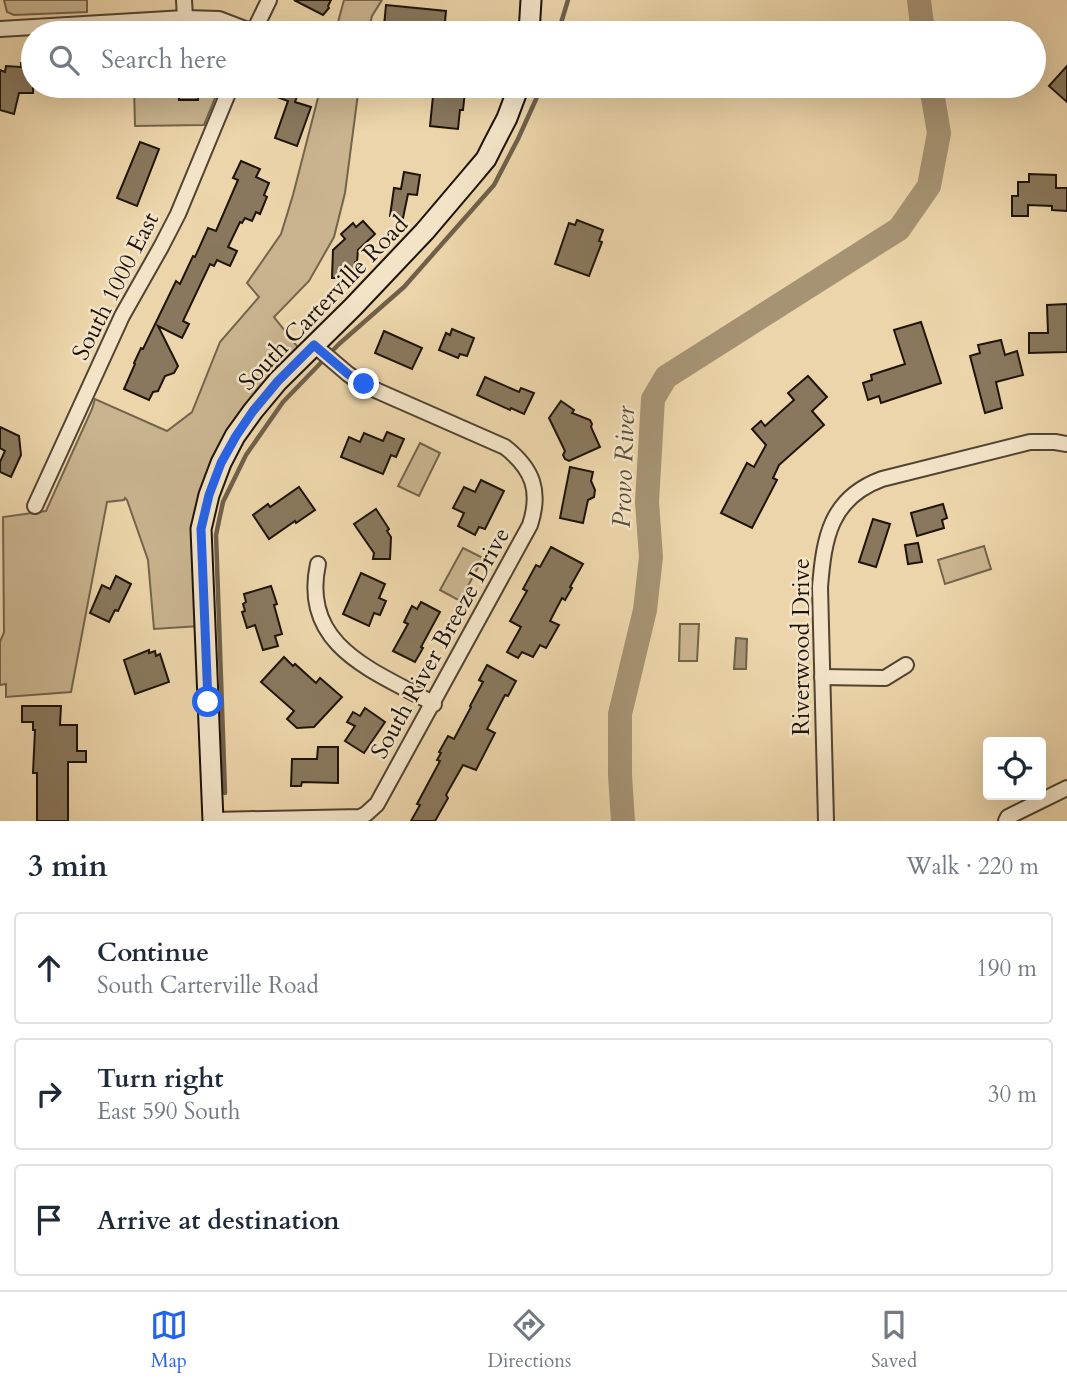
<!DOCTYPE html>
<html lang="en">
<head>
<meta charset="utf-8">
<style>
	body { margin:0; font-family:Cardo,serif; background:#f2f2f3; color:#1f2937 }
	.controls { position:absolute; right:21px; bottom:21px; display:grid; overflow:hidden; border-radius:7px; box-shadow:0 7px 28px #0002 }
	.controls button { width:63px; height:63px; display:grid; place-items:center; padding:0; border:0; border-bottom:2px solid #e0e1e3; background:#fff; color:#1f2937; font:35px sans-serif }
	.stop { position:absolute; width:21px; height:21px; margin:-16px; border:5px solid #2563eb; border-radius:50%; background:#fff }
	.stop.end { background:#2563eb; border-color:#fff; box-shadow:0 2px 7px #0008 }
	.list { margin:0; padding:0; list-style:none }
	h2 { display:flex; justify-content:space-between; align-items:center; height:91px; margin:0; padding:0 28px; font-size:30px }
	h2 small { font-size:23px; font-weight:400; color:#747a83 }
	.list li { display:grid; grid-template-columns:46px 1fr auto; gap:21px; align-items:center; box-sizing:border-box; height:112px; margin:0 14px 14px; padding:0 14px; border:2px solid #e0e1e3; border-radius:7px }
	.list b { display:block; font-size:26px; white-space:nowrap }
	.list p { margin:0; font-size:23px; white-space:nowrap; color:#747a83 }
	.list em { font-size:23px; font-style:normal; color:#747a83 }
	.icon { flex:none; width:38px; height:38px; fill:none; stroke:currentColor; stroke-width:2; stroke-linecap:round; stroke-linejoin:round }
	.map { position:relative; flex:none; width:1067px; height:821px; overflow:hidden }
	.search { position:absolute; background:#fff; box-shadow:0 7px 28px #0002; left:21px; right:21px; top:21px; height:77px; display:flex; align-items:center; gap:18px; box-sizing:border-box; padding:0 24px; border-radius:38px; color:#747a83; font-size:26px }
	.sheet { height:469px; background:#fff }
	nav { display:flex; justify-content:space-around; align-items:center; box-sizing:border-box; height:98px; border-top:2px solid #e0e1e3; background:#fff; font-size:19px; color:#747a83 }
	nav a { display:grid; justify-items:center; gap:4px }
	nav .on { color:#2563eb }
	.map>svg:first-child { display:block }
	.green { fill:#c9b48f; stroke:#74644c; stroke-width:2 }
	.water { fill:#a69374; stroke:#70604a; stroke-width:2 }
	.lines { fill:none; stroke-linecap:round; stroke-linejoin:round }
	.stream { stroke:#70604a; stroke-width:4.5 }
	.river { stroke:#a69374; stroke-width:24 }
	.building { fill:#89785d; stroke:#1e140a; stroke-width:2 }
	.street-casing { stroke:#524432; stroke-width:18 }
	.secondary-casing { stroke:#1e140a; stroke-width:23 }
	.street { stroke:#f3e4c8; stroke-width:14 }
	.secondary { stroke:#f3e4c8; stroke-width:19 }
	.route { stroke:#2563eb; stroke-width:9 }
	.labels { text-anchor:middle; stroke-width:5; stroke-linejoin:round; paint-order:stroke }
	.street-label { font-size:24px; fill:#1e140a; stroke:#f3e4c8 }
	.water-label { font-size:26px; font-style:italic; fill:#5b4d3a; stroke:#f3e4c8 }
</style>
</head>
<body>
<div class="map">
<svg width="1067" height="821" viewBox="0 0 1067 821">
	<rect width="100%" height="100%" fill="#ecd5aa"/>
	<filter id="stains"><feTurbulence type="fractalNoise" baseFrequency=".00286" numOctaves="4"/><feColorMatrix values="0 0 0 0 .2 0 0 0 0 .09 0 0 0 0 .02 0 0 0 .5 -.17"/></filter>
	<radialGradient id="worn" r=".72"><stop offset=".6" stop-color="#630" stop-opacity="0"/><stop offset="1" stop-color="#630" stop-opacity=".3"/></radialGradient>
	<g class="green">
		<path d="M4,0H87V12L14,15L7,12Z"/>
		<path d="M344,0H382L372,16L368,33H335Z"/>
		<path d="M134,86H220L204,125L135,126Z"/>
		<path d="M321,86H359L345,193L334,237L309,281L274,317L300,350L220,447L200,626L154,629L148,560L127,500L125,498L124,500L107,502L71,692L6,697V684L0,685V642L4,632L3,517L46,511L92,409L95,399L167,431L192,412L220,342L259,297L247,283L281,234L293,195Z"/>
		<path d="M420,443L440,453L419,496L398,486Z"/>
		<path d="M984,546L991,569L945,584L938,560Z"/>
		<path d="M463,548L483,558L460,601L440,590Z"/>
		<path d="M680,624H699L697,661H679Z"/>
	</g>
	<path class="water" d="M736,638L747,639L746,669H734Z"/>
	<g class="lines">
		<g class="stream">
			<path d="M558,33L568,0"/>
			<path d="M225,793L216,535L223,502L246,455L283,402L339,344L404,287L494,185L518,139L542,86"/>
		</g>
		<g class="river">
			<path d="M919,0L923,33"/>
			<path d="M623,821L620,775V714L645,610L651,557L647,502L653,399L666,377L899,229L929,186L939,133L931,86"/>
		</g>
	</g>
	<g class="building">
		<path d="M294,0H331L328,6L329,8L323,15Z"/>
		<path d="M386,5L446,11L444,33H397L398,27L384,26Z"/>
		<path d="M21,63L33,64V93H19L14,114L0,110V70L5,72L6,66L21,67Z"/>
		<path d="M1067,66V102L1049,86Z"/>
		<rect x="102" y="86" width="16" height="11"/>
		<path d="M178,86H198V100H179Z"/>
		<path d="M272,86H301L295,102L311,107L297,146L275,138L288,101L269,94Z"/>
		<path d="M434,86H453V89L465,91L463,110H460L458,129L430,126Z"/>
		<path d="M140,142L159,149L137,206L117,198Z"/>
		<path d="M241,161L260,169L256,177L269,183L264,195L267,197L260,214L256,212L252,221L245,218L242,223L240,222L228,247L237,251L230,266L217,260L214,266L210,264L183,321L189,324L182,338L158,326L178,366L174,373L165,376L158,391L153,392L149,400L124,389L135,364L134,363L141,348L143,349L176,281L180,284L193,256L195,257L208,228L216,231L238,180L233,178Z"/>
		<path d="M404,172L420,175L417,195L408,194L403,218L390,216L394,188L401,189Z"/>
		<path d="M1029,174L1056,175V188H1067V211L1052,210V206L1028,205V216H1012V196H1018V182H1029Z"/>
		<path d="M577,220L603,230L599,241L602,242L589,276L555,264L569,223L575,225Z"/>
		<path d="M363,221L375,234L358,250L357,262H355V269H348V278H332L333,250L345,239L341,234L353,223L356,227Z"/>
		<path d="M1067,304V352L1029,353V333H1048L1047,305Z"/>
		<path d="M921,322L941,383L881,403L879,396L868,400L863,383L872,380L871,375L905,364L894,330Z"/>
		<path d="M452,329L474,338L467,356L460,354L458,358L439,350L446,333L450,335Z"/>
		<path d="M384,331L422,348L412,369L375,353Z"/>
		<path d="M1001,340L1005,355L1017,351L1023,375L996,382L1002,408L985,413L970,356L980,353L978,345Z"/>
		<path d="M808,376L827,397L812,411L824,425L779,465L773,478L777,480L752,528L721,513L747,463L754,467L766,445L752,429L761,421L765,426L794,400L788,393Z"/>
		<path d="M485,377L519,392L521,388L534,393L524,414L511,408L510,410L477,395Z"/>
		<path d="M561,401L574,410L572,413L590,420L592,424L591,427L600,447L569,461L565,459L563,455L565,451L549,418Z"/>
		<path d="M0,427L19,436L21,455L11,477L0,472V462L5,451L0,448Z"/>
		<path d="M387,432L404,439L396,457L391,455L383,474L341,457L349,437L360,442L364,433L383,441Z"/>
		<path d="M570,467L593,472L591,481L595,490L594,497L588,500L583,523L560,518Z"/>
		<path d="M481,480L504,491L485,529L479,527L475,535L458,526L464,513L453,508L464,487L475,492Z"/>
		<path d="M299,487L315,510L296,523L295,521L269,539L253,515L268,504L270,507Z"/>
		<path d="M943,504L947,518L942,520L944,528L917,536L911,513Z"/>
		<path d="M376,509L389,529L387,531L391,537L390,559H373L374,553L354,524Z"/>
		<path d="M873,519L890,524L876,567L859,562Z"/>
		<path d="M918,543L922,562L908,564L905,545Z"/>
		<path d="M551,547L583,564L570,587L572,588L565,600L562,598L550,621L559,625L546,648L540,645L533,657L522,652L518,658L507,652L521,627L510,621L527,591L523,589L536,565L540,567Z"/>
		<path d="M361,573L385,584L379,598L386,601L380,615L374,613L369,626L343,614Z"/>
		<path d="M116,576L131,584L118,611L115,610L109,622L90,613L102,585L110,589Z"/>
		<path d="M271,586L277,604L274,605L282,634L275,636L278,646L263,650L255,625L247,628L242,612L245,611L243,604L246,602L244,594Z"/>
		<path d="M421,602L440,612L421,647L423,648L415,662L393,651L408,624L404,622L412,606L417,609Z"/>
		<path d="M149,650V653L155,651L156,656L160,654L169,682L135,694L124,660Z"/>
		<path d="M284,657L293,666L295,664L316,683L320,678L342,697L314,727L297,728L287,719L294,711L261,682Z"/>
		<path d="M487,665L516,681L508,696L505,695L487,729L495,733L476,770L463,765L446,795L448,798L435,821H411L420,805L417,804L440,761L437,760L441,753L439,752L448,736L454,739L471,707L470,706L483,682L479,680Z"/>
		<path d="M22,706H61L60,725H77V751H86V762H68V821H37V773H33L35,730H33V722H22Z"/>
		<path d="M365,708L385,722L364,753L345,741L355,726L347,722L353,712L360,716Z"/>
		<path d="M318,747H338V783L302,782L301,786H291L292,759H317Z"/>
	</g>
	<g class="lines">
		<defs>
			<g id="street">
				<path d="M184,0L185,18"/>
				<path d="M0,29L185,18L219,19L253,32"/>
				<path d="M253,33L269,0"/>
				<path d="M35,506L122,316L161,247L178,214L231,86"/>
				<path d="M318,564C300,647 375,671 434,704"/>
				<path d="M822,677L885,678L906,665"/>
				<path d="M213,820L360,817L366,814L377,804L530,525C541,491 533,469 505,447L364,385L348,374L314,345"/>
				<path d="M826,821L820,587C824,538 830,498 882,479L1030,442H1055L1067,444"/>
				<path d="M1006,821L1008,817L1067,788"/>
			</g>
			<g id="secondary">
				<path d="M529,33L531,0"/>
				<path d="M213,821L201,529L209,495L221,463L235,436L253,411L278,381L353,307L425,231L470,178L486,159L493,145L507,118L519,86"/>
			</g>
		</defs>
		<use href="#street" class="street-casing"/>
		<use href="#secondary" class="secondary-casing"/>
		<use href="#street" class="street"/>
		<use href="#secondary" class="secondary"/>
	</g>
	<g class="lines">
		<path class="route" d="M208,702L201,529L209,495L221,463L236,436L253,411L278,381L314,345L348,374L364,384"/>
	</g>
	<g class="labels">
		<g class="street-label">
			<text transform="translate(115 286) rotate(-63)" y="8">South 1000 East</text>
			<text transform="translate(323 303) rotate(-46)" y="8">South Carterville Road</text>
			<text transform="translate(440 643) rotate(-61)" y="8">South River Breeze Drive</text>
			<text transform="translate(801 647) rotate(-90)" y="8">Riverwood Drive</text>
		</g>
		<g class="water-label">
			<text transform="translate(623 467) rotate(-88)" y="9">Provo River</text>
		</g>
	</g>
	<rect width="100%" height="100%" filter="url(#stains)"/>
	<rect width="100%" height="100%" fill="url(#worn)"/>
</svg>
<div class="controls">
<button><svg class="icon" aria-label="locate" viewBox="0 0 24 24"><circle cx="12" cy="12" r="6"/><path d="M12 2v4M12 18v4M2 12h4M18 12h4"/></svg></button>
</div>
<div class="stop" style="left:208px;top:702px"></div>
<div class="stop end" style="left:364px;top:384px"></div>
<div class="search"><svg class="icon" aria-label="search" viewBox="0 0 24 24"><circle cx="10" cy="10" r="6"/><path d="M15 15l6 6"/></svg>Search here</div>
</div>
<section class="sheet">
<h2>3 min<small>Walk · 220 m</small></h2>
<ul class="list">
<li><svg class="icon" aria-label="ahead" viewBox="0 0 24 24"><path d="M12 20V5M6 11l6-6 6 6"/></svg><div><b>Continue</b><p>South Carterville Road</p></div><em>190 m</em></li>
<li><svg class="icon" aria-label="right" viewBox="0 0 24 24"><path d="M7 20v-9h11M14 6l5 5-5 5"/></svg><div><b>Turn right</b><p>East 590 South</p></div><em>30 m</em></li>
<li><svg class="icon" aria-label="arrive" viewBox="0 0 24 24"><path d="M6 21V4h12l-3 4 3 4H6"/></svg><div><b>Arrive at destination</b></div></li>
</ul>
</section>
<nav>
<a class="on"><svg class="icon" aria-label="map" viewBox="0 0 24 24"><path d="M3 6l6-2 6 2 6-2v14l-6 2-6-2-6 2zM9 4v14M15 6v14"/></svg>Map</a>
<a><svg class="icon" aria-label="directions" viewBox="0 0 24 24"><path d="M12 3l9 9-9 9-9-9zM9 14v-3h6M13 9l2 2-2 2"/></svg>Directions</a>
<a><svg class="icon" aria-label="saved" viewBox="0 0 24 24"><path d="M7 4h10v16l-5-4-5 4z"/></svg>Saved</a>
</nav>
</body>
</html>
